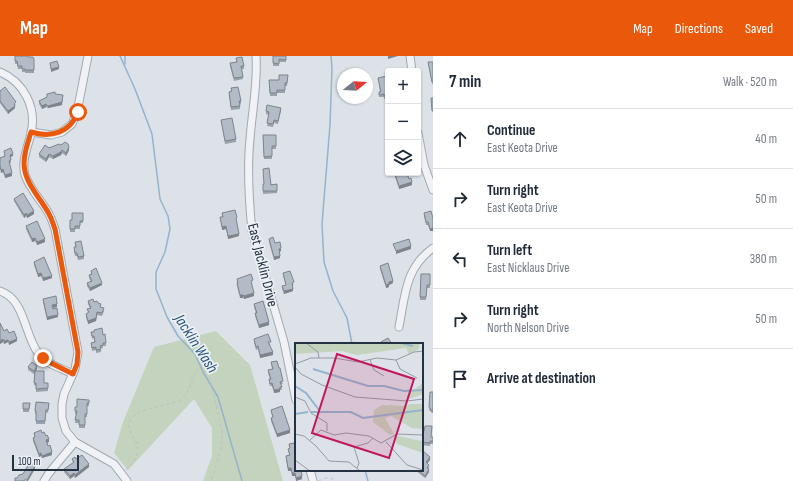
<!DOCTYPE html>
<html lang="en">
<head>
<meta charset="utf-8">
<style>
	body { margin:0; font-family:"Sofia Sans Condensed",sans-serif; background:#f2f2f3; color:#1f2937 }
	.controls { position:absolute; right:12px; top:12px; display:grid; overflow:hidden; border-radius:4px; box-shadow:0 1px 3px #0004 }
	.controls button { width:36px; height:36px; display:grid; place-items:center; padding:0; border:0; border-bottom:1px solid #e0e1e3; background:#fff; color:#1f2937; font:20px sans-serif }
	.compass { position:absolute; left:337px; top:12px; width:36px; height:36px; border-radius:50%; background:#fff; box-shadow:0 1px 3px #0004; rotate:72deg }
	.scale { position:absolute; left:12px; bottom:10px; width:67px; box-sizing:border-box; padding-left:4px; border:2px solid #243140; border-top:0; font-size:11px; line-height:14px; white-space:nowrap; color:#243140; -webkit-text-stroke:3px #ecf1f6; paint-order:stroke }
	.stop { position:absolute; width:12px; height:12px; margin:-9px; border:3px solid #ea580c; border-radius:50%; background:#fff }
	.stop.end { background:#ea580c; border-color:#fff; box-shadow:0 1px 4px #0008 }
	.list { margin:0; padding:0; list-style:none }
	h2 { display:flex; justify-content:space-between; align-items:center; height:52px; margin:0; padding:0 16px; font-size:17px }
	h2 small { font-size:13px; font-weight:400; color:#747a83 }
	.list li { display:grid; grid-template-columns:26px 1fr auto; gap:12px; align-items:center; box-sizing:border-box; height:60px; padding:0 16px; border-top:1px solid #e0e1e3 }
	.list b { display:block; font-size:15px; white-space:nowrap }
	.list p { margin:0; font-size:13px; white-space:nowrap; color:#747a83 }
	.list em { font-size:13px; font-style:normal; color:#747a83 }
	.icon { flex:none; width:22px; height:22px; fill:none; stroke:currentColor; stroke-width:2; stroke-linecap:round; stroke-linejoin:round }
	.map { position:relative; flex:none; width:433px; height:425px; overflow:hidden }
	header { display:flex; align-items:center; gap:24px; box-sizing:border-box; height:56px; padding:0 20px; background:#ea580c; color:#fff }
	header strong { font-size:19px }
	nav { display:flex; gap:22px; margin-inline-start:auto; font-size:14px }
	main { display:flex }
	aside { flex:1; background:#fff }
	.map>svg:first-child { display:block }
	.green { fill:#c4d3bd }
	.lines { fill:none; stroke-linecap:round; stroke-linejoin:round }
	.stream { stroke:#93b4cd; stroke-width:1.5 }
	.minor-casing { stroke:#a1a9b2; stroke-width:9 }
	.path { stroke:#bbc0c7; stroke-width:1; stroke-dasharray:3 3; stroke-linecap:butt }
	.minor { stroke:#f0f2f6; stroke-width:7 }
	.wall { fill:#9aa2aa }
	.shaded-wall { fill:#7d848b }
	.building { fill:#b3bcc6; stroke:#7d848b }
	.route { stroke:#ea580c; stroke-width:5 }
	.labels { text-anchor:middle; stroke-width:3.5; stroke-linejoin:round; paint-order:stroke }
	.street-label { font-size:15px; fill:#243140; stroke:#ecf1f6 }
	.water-label { font-size:16px; font-style:italic; fill:#2a5478; stroke:#ecf1f6 }
	.inset-river { fill:none; stroke:#93b4cd; stroke-width:2 }
	.inset-road { fill:none; stroke:#929ba5; stroke-width:1 }
	.view { fill:#c2185b; fill-opacity:0.15; stroke:#c2185b; stroke-width:2 }
	.inset-edge { fill:none; stroke:#243140; stroke-width:2 }
</style>
</head>
<body>
<header>
<strong>Map</strong>
<nav><a>Map</a><a>Directions</a><a>Saved</a></nav>
</header>
<main>
<div class="map">
<svg width="433" height="425" viewBox="0 0 433 425">
	<rect width="100%" height="100%" fill="#dce2e8"/>
	<path class="green" d="M216,275L250,309L283,425H203L212,400V372L194,343L128,414L114,397L123,366L154,291Z"/>
	<g class="lines">
		<g class="stream">
			<path d="M120,0L135,33L152,78L160,143L168,160L170,173L165,196L156,216V233L167,261L178,280L195,298L203,316L218,341L242,425"/>
			<path d="M331,0L332,12L330,69L322,168L324,206L333,235L347,262L352,288"/>
			<path d="M125,8V0"/>
			<path d="M365,414L368,425"/>
		</g>
		<defs>
			<g id="minor">
				<path d="M256,0C258,28 252,55 250,83C247,113 249,145 252,175L284,286L296,344"/>
				<path d="M410,0L412,15"/>
				<path d="M0,16C24,26 37,52 31,77C28,91 21,105 25,119C30,134 42,145 49,158C52,163 53,168 55,173L78,296L75,313L64,338L62,348V362L66,375L75,386L114,408L127,425"/>
				<path d="M31,76L51,79L62,76L72,68L77,56L88,0"/>
				<path d="M418,77L424,109L433,134"/>
				<path d="M0,235C25,243 24,278 38,297C46,308 61,312 73,318"/>
				<path d="M399,271C405,240 405,212 433,192"/>
				<path d="M310,414L313,425"/>
				<path d="M44,425L49,417L75,386"/>
			</g>
		</defs>
		<use href="#minor" class="minor-casing"/>
		<g class="path">
			<path d="M202,309L198,298L199,295H201L203,296V308"/>
			<path d="M126,414C154,388 122,380 130,365C136,351 167,351 180,344C193,336 190,315 203,309L206,310L208,314L222,375C223,393 216,409 211,425"/>
			<path d="M319,425C324,421 330,421 336,425"/>
		</g>
		<use href="#minor" class="minor"/>
	</g>
	<g class="wall">
		<path d="M15,0L28,1L34,3V17H25V16H22V13H18L17,8H15Z"/>
		<path d="M273,0H286V6H279V10H273Z"/>
		<path d="M236,2L244,10V13H242L243,23L234,25L230,10V7L236,6Z"/>
		<path d="M428,6H433V28H432Z"/>
		<path d="M387,16H388V42L384,43V41H379V36H380L378,22L387,20Z"/>
		<path d="M288,19L287,30H285V37H277V40H270L269,24H279Z"/>
		<path d="M231,32L241,45V48H240V53L231,54L229,38V36L231,35Z"/>
		<path d="M0,35L16,49H15V52L8,58L0,47Z"/>
		<path d="M47,38H55L62,49L48,52L46,51L42,53L39,48V45L47,41Z"/>
		<path d="M266,55H281L278,68L274,67L273,71L267,70L269,59L266,58Z"/>
		<path d="M221,64L236,83V86L225,88Z"/>
		<path d="M263,79H276V93H272V103H264Z"/>
		<path d="M49,92L69,94L66,100L62,97L61,99L53,103L49,101L46,106L39,101V98Z"/>
		<path d="M4,95L13,100L10,101L11,107H9L12,120L5,122L3,116L1,117L0,113V102L5,100Z"/>
		<path d="M395,118L409,120H408L409,123L412,129L399,133L395,121Z"/>
		<path d="M263,128H277V137L263,138Z"/>
		<path d="M14,143L34,158L27,162L26,160L24,162L14,145Z"/>
		<path d="M83,157V167H80V173H75V176H70V164H72Z"/>
		<path d="M222,157L237,164H236L239,180L228,183L226,173L222,174L220,161H222Z"/>
		<path d="M424,157L433,162L430,175L428,169H426L424,160Z"/>
		<path d="M26,170L45,186L37,189L35,185L32,186L26,173Z"/>
		<path d="M269,183L275,187L281,195L279,196L280,202L274,204L269,186Z"/>
		<path d="M75,186L84,200V203L78,204L77,200H75L74,194V191H75Z"/>
		<path d="M34,206L52,222L43,225L41,220L38,221L34,209Z"/>
		<path d="M380,210L393,227L389,229V231L386,232L380,213Z"/>
		<path d="M91,215L102,229L90,235L87,230V227L91,226L89,222V219L91,218Z"/>
		<path d="M283,217L294,229H292L293,235L284,238L282,233V230L286,229L283,220Z"/>
		<path d="M421,218H430V232H427L426,244H420Z"/>
		<path d="M237,223L253,227H251L254,240L244,243L243,242H240L237,230Z"/>
		<path d="M43,243L57,251L52,252L58,261L47,264L43,246Z"/>
		<path d="M88,245L94,246L101,251L104,255L102,260L97,259L96,265L88,268L86,261V258L88,257L87,253L90,252L88,248Z"/>
		<path d="M254,248L269,269L259,272L255,260V257H256L254,251Z"/>
		<path d="M0,267L4,275L9,277L17,285L9,289L8,286L4,288L3,286L0,288Z"/>
		<path d="M91,276L103,279L106,287V290H103V292H101V296L96,297V294L92,295L91,287L94,286V282L92,283Z"/>
		<path d="M254,283L271,288L269,289L273,299L260,302L258,293L256,294L254,286Z"/>
		<path d="M271,306L283,328H281L282,334H280V336L274,337L272,330H270L269,326V323H270L268,317V314L272,313Z"/>
		<path d="M28,311L37,313L36,315L44,327H48V335L36,336V330L34,329V316V318L28,314Z"/>
		<path d="M430,336H433V357H432L429,354Z"/>
		<path d="M89,344V350H87V361H85V372H79V367H75L76,358H75V351H77Z"/>
		<path d="M36,346L49,347L48,357L46,356L45,368H36V358H35Z"/>
		<path d="M23,347H30L29,356H23Z"/>
		<path d="M271,354L290,377L277,381L271,365V362H273L271,356Z"/>
		<path d="M422,374L431,381H433V388H430V390L422,389Z"/>
		<path d="M34,377H42L49,386L47,387L52,399L42,402L41,400L39,401L33,385V382L34,381Z"/>
		<path d="M289,388L296,394V398H295L302,423L296,425L295,420H292L291,415H288L286,403V400L289,399L288,393L290,392Z"/>
		<path d="M72,403H76L89,411L75,422L74,420L70,423L64,416V413L73,407Z"/>
		<path d="M430,404L427,407L429,412L428,413L429,416L425,422L415,414H422Z"/>
	</g>
	<g class="shaded-wall">
		<path d="M388,0H398L388,3Z"/>
		<path d="M59,11V13L51,16V13Z"/>
		<path d="M63,39L62,49L48,52V50Z"/>
		<path d="M46,48V51L42,53V50Z"/>
		<path d="M15,50V52L8,58V55Z"/>
		<path d="M69,91V94L66,100V97Z"/>
		<path d="M62,94V97L61,99L53,103V100Z"/>
		<path d="M13,98V100L10,101V99Z"/>
		<path d="M49,98V101L46,106V103Z"/>
		<path d="M3,113V116L1,117V114Z"/>
		<path d="M12,117V120L5,122V119Z"/>
		<path d="M412,126V129L399,133V130Z"/>
		<path d="M34,155V158L27,162V159Z"/>
		<path d="M26,157V160L24,162V159Z"/>
		<path d="M226,170V173L222,174V171Z"/>
		<path d="M433,172V175H430V173Z"/>
		<path d="M239,178V180L228,183V180Z"/>
		<path d="M35,182V185L32,186V183Z"/>
		<path d="M45,183V186L37,189V186Z"/>
		<path d="M411,190V193L396,198V195Z"/>
		<path d="M281,192V195L279,196V193Z"/>
		<path d="M280,200V202L274,204V201Z"/>
		<path d="M41,217V220L38,221V218Z"/>
		<path d="M52,220V222L43,225V222Z"/>
		<path d="M393,225V227L389,229V231L386,232V229L389,226Z"/>
		<path d="M102,227V229L90,235V232Z"/>
		<path d="M293,233V235L284,238V235Z"/>
		<path d="M254,237V240L244,243V240Z"/>
		<rect x="240" y="239" width="3" height="3"/>
		<path d="M57,248V251L52,252V249Z"/>
		<path d="M58,259V261L47,264V261Z"/>
		<path d="M97,259L96,265L88,268V265Z"/>
		<path d="M269,266V269L259,272V269Z"/>
		<path d="M3,283V286L0,288V285Z"/>
		<path d="M17,283V285L9,289V286Z"/>
		<path d="M8,284V286L4,288V285Z"/>
		<path d="M273,296V299L260,302V299Z"/>
		<path d="M37,310V313L34,318V315Z"/>
		<path d="M280,333V336L274,337V334Z"/>
		<path d="M290,374V377L277,381V378Z"/>
		<path d="M49,383V386L46,387V384Z"/>
		<path d="M52,396V399L42,402V400Z"/>
		<path d="M41,397V400L39,401V398Z"/>
		<path d="M430,401V404L426,409V406Z"/>
		<path d="M89,408V411L75,422V419Z"/>
		<path d="M35,410V413L28,425H27V424Z"/>
		<rect x="288" y="412" width="3" height="3"/>
		<path d="M429,413V416L425,422V420Z"/>
		<path d="M74,417V420L70,423V420Z"/>
		<rect x="292" y="417" width="3" height="3"/>
		<path d="M302,420V423L296,425V422Z"/>
	</g>
	<g class="building">
		<path d="M15,0H28V1H33L34,3V14H25V13H22V10H18L17,5H15Z"/>
		<path d="M273,0H286V4L279,3V8L273,7Z"/>
		<path d="M242,1L244,10H241L243,21L234,22L230,7L237,6L236,2Z"/>
		<path d="M57,5L59,11L51,13L50,7Z"/>
		<path d="M428,6H433V25L432,26Z"/>
		<path d="M387,16H388V40H384V38L379,39V36H381L378,22L387,20Z"/>
		<path d="M279,19H288L287,27H285V34H277V37H270L269,24H279Z"/>
		<path d="M5,31L16,46L14,48L15,50L8,55L0,45V35Z"/>
		<path d="M238,31L241,45H239L240,50L231,51L229,36L232,35L231,32Z"/>
		<path d="M55,36V38L63,39L62,46L48,50L46,48L42,50L39,45L47,41V38Z"/>
		<path d="M431,42H433V55H432Z"/>
		<path d="M267,49L281,52L278,65L274,64L273,68L267,67L269,56L266,55Z"/>
		<path d="M232,62L236,83L225,85L221,64Z"/>
		<path d="M263,79H276V90H272V100L264,101Z"/>
		<path d="M65,86L68,88L69,91L66,97L62,94L61,96L53,100L49,98L46,103L39,98L45,89L49,92L59,88L61,89Z"/>
		<path d="M11,92L13,98L10,99L11,104L9,105L12,117L5,119L3,113L1,114L0,110V102L5,100L4,95Z"/>
		<path d="M269,112L271,129L277,128V135H263V128H264L263,113Z"/>
		<path d="M398,117H409L407,118L409,123L411,122L412,126L399,130L395,118Z"/>
		<path d="M23,137L34,155L27,159L26,157L24,159L14,143Z"/>
		<path d="M235,154L237,161L236,162L239,178L228,180L226,170L222,171L220,161H223L222,157Z"/>
		<path d="M431,155L433,162V172L430,173L428,166H426L424,157Z"/>
		<path d="M72,157H83V165H80V170H75V173H70V164H72Z"/>
		<path d="M37,165L45,183L37,186L35,182L32,183L26,170Z"/>
		<path d="M273,181L275,187L280,186L281,192L279,193L280,200L274,201L269,183Z"/>
		<path d="M409,183L411,190L396,195L393,188Z"/>
		<path d="M81,185L84,200L78,201L77,197H75L74,191H76L75,186Z"/>
		<path d="M44,201L52,220L43,222L41,217L38,218L34,206Z"/>
		<path d="M388,207L393,225L389,226V228L386,229L380,210Z"/>
		<path d="M96,212L102,227L90,232L87,227L92,225L89,219L92,218L91,215Z"/>
		<path d="M290,215L294,226L292,227L293,233L284,235L282,230L286,229L283,217Z"/>
		<path d="M251,218L253,224L251,225L254,237L244,240L243,239H240L237,227H238L237,223Z"/>
		<path d="M421,218H430V229H427L426,241H420Z"/>
		<path d="M56,240L57,248L52,249L53,253L57,252L58,259L47,261L43,243Z"/>
		<path d="M93,243L94,246L97,245L98,247L101,248L100,251L104,252L102,257L97,256L96,262L88,265L86,258L89,256L87,253L91,252L88,245Z"/>
		<path d="M263,245L269,266L259,269L255,257H257L254,248Z"/>
		<path d="M0,267L4,275L7,273L9,277L14,275L17,283L9,286L8,284L4,285L3,283L0,285Z"/>
		<path d="M102,272L103,279L105,278L106,287H103V289L100,290L101,293L96,294V291L92,292L91,287L95,286L94,280H92L91,276H94V274Z"/>
		<path d="M268,278L271,286H268L273,296L260,299L258,290L256,291L254,283Z"/>
		<path d="M388,282L392,288H383L381,286Z"/>
		<path d="M277,305L279,312H280L283,325L280,326L282,331H280V333L274,334L272,327L270,328L269,323H271L268,314L273,313L271,306Z"/>
		<path d="M32,306L37,310L34,315L28,311Z"/>
		<path d="M35,315H44V327H48V332L36,333V327H34Z"/>
		<path d="M430,336H433V355H432L429,351Z"/>
		<path d="M77,343L89,344V347H87V358H85V369H79V364H75L77,355H75V351H77Z"/>
		<path d="M36,346L49,347L48,354H46L45,365H36V355H35Z"/>
		<path d="M23,347H30L29,353H23Z"/>
		<path d="M282,350L290,374L277,378L271,362L273,361L271,354Z"/>
		<path d="M425,370H432L431,381H433V385H430V387L422,386V374L424,375Z"/>
		<path d="M41,374L42,377L44,376L46,380L47,379L49,383L46,384L48,390L50,389L52,396L42,400L41,397L39,398L33,382L35,381L34,377Z"/>
		<path d="M294,387L296,394V395H295L296,400V414H301L302,420L296,422L295,417H292L291,412H288L286,400L290,399L288,393L290,392L289,388Z"/>
		<path d="M423,395L430,401L426,406L429,409L427,412L429,413L425,420L418,414H422V396Z"/>
		<path d="M82,399L89,408L75,419L74,417L70,420L64,413L74,406L72,403L75,401L76,403Z"/>
		<path d="M30,406L35,410L27,424H24V425H15V422H17L19,419L23,418Z"/>
	</g>
	<g class="lines">
		<path class="route" d="M43,302L51,307L73,318L77,308L78,296L55,173C53,168 52,163 49,158C40,141 24,127 24,107C24,96 28,86 31,76C51,82 70,77 78,56"/>
	</g>
	<g class="labels">
		<g class="street-label">
			<text transform="translate(263 209) rotate(76)" y="5">East Jacklin Drive</text>
		</g>
		<g class="water-label">
			<text transform="translate(197 287) rotate(57)" y="6">Jacklin Wash</text>
		</g>
	</g>
	<g transform="translate(295 287)">
		<rect width="128" height="128" fill="#dce2e8"/>
		<path d="M0,0H125L124,6L114,11L111,5L62,12L47,8L0,11ZM128,40V51L114,56L112,53L114,50ZM115,61H128V86L117,85L96,73L90,75L99,91L95,92L78,79L79,67L87,62L112,63ZM103,93L127,98L128,110L102,101L100,96Z" fill="#c4d3bd"/>
		<path class="inset-river" d="M62,0H75M106,0L118,3M18,26L73,43H89L109,48L128,47M0,43L11,50L24,67M16,69H56L68,75L128,67M0,71L13,69"/>
		<path class="inset-road" d="M11,0L23,9L24,15M75,17L79,27L89,33M101,17L105,26L122,35M0,21L16,15H39L63,19L82,15L101,17L119,9L128,8M0,24L6,31L27,42L60,54L112,58L128,56M0,54L10,58L16,70L32,80V88M0,91L9,93L21,103L34,118L54,119L65,128M15,97L26,87L39,92L51,90L74,93L86,100L102,91L128,92M91,99L112,122L128,127M0,117L15,128M62,125L64,120L59,104L73,100L78,95"/>
		<path class="view" d="M42,11L119,36L94,115L17,90Z"/>
		<rect width="128" height="128" class="inset-edge"/>
	</g>
</svg>
<div class="controls">
<button>+</button>
<button>−</button>
<button><svg class="icon" aria-label="layers" viewBox="0 0 24 24"><path d="M12 4l9 5-9 5-9-5zM3 14l9 5 9-5"/></svg></button>
</div>
<svg class="compass" viewBox="-18 -18 36 36"><path d="M0-13l5 13h-10z" fill="#e53935"/><path d="M0 13l5-13h-10z" fill="#747a83"/></svg>
<div class="scale">100 m</div>
<div class="stop" style="left:78px;top:56px"></div>
<div class="stop end" style="left:43px;top:302px"></div>
</div>
<aside>
<h2>7 min<small>Walk · 520 m</small></h2>
<ul class="list">
<li><svg class="icon" aria-label="ahead" viewBox="0 0 24 24"><path d="M12 20V5M6 11l6-6 6 6"/></svg><div><b>Continue</b><p>East Keota Drive</p></div><em>40 m</em></li>
<li><svg class="icon" aria-label="right" viewBox="0 0 24 24"><path d="M7 20v-9h11M14 6l5 5-5 5"/></svg><div><b>Turn right</b><p>East Keota Drive</p></div><em>50 m</em></li>
<li><svg class="icon" aria-label="left" viewBox="0 0 24 24"><path d="M17 20v-9H6M10 6l-5 5 5 5"/></svg><div><b>Turn left</b><p>East Nicklaus Drive</p></div><em>380 m</em></li>
<li><svg class="icon" aria-label="right" viewBox="0 0 24 24"><path d="M7 20v-9h11M14 6l5 5-5 5"/></svg><div><b>Turn right</b><p>North Nelson Drive</p></div><em>50 m</em></li>
<li><svg class="icon" aria-label="arrive" viewBox="0 0 24 24"><path d="M6 21V4h12l-3 4 3 4H6"/></svg><div><b>Arrive at destination</b></div></li>
</ul>
</aside>
</main>
</body>
</html>
